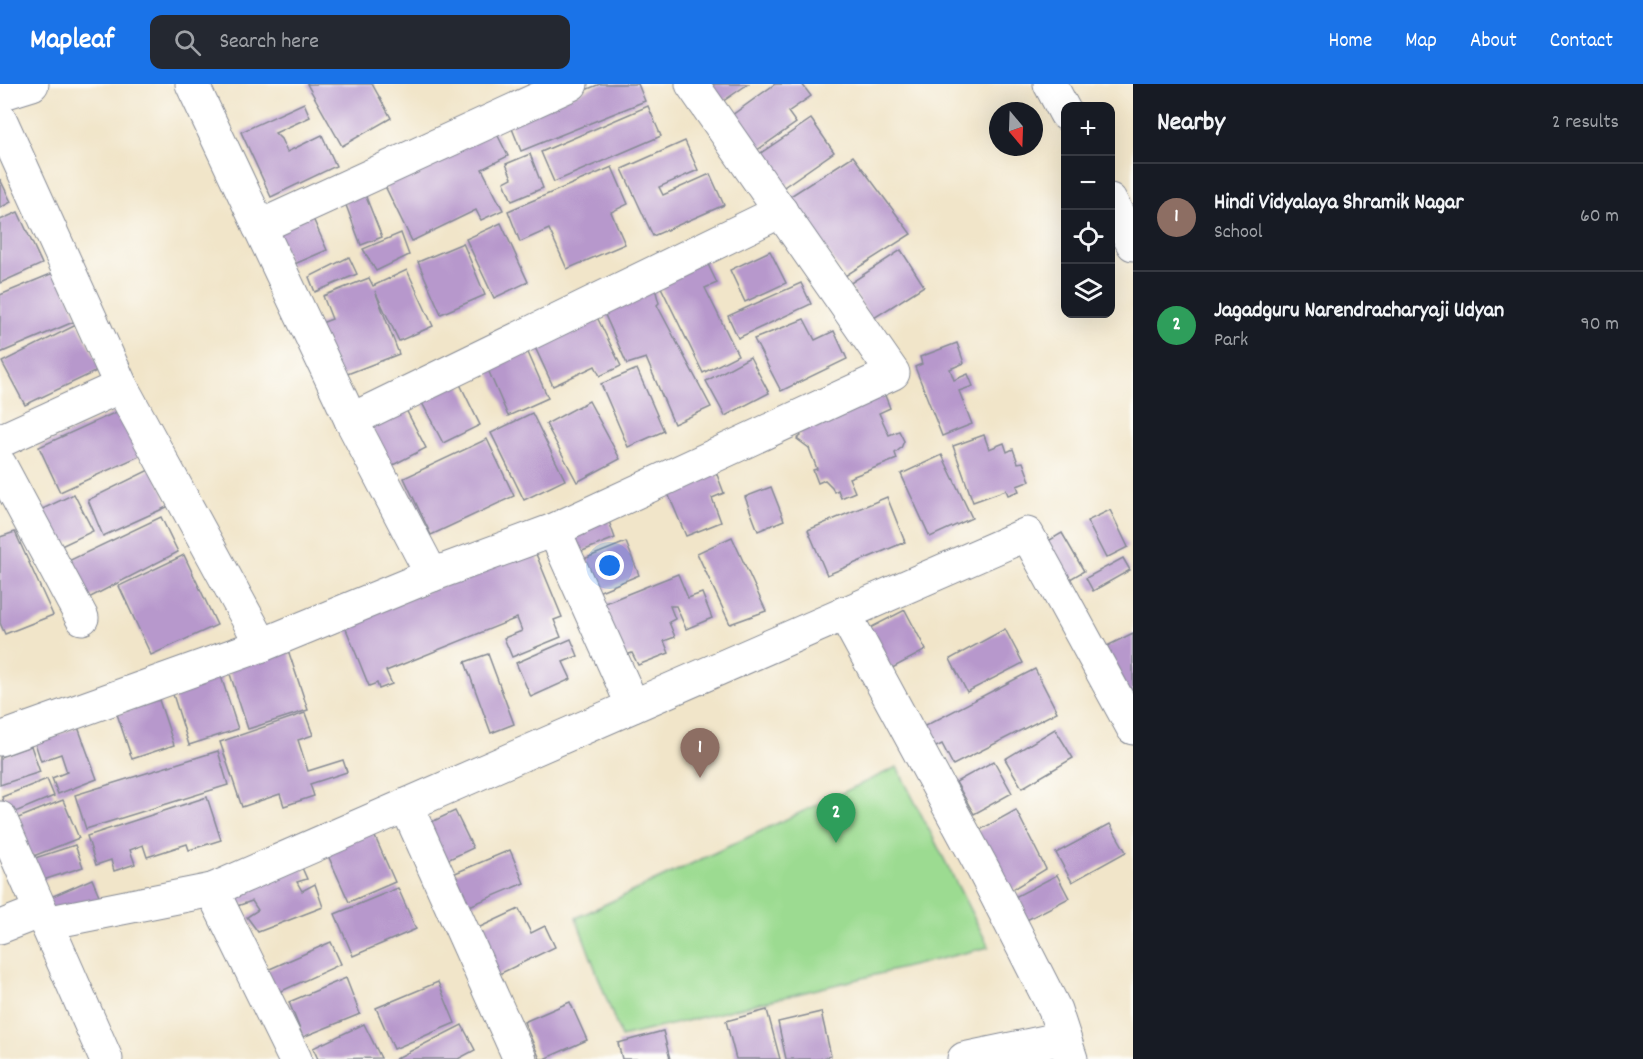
<!DOCTYPE html>
<html lang="en">
<head>
<meta charset="utf-8">
<style>
	body { margin:0; font-family:Dekko,sans-serif; background:#242831; color:#f1f3f6 }
	.controls { position:absolute; right:18px; top:18px; display:grid; overflow:hidden; border-radius:12px; box-shadow:0 6px 24px #0002 }
	.controls button { width:54px; height:54px; display:grid; place-items:center; padding:0; border:0; border-bottom:2px solid #363941; background:#171b24; color:#f1f3f6; font:30px sans-serif }
	.compass { position:absolute; left:989px; top:18px; width:54px; height:54px; border-radius:50%; background:#171b24; box-shadow:0 6px 24px #0002; rotate:161deg }
	.you { position:absolute; left:610px; top:482px; width:21px; height:21px; margin:-15px; border:4px solid #fff; border-radius:50%; background:#1a73e8; box-shadow:0 0 0 9px #1a73e833 }
	.badge { display:grid; place-items:center; width:39px; height:39px; border-radius:50%; background:#1a73e8; color:#fff; font-size:20px; font-weight:700 }
	.pin { position:absolute; translate:-50% -50px; filter:drop-shadow(0 2px 3px #0008) }
	.pin::after { content:''; position:absolute; top:32px; width:21px; height:18px; background:inherit; clip-path:polygon(0 0,100% 0,50% 100%) }
	.list { margin:0; padding:0; list-style:none }
	h2 { display:flex; justify-content:space-between; align-items:center; height:78px; margin:0; padding:0 24px; font-size:26px }
	h2 small { font-size:20px; font-weight:400; color:#9ea1a6 }
	.list li { display:grid; grid-template-columns:39px 1fr auto; gap:18px; align-items:center; box-sizing:border-box; height:108px; padding:0 24px; border-top:2px solid #363941 }
	.list b { display:block; font-size:22px; white-space:nowrap }
	.list p { margin:0; font-size:20px; white-space:nowrap; color:#9ea1a6 }
	.list em { font-size:20px; font-style:normal; color:#9ea1a6 }
	.icon { flex:none; width:33px; height:33px; fill:none; stroke:currentColor; stroke-width:2; stroke-linecap:round; stroke-linejoin:round }
	.map { position:relative; flex:none; width:1133px; height:975px; overflow:hidden }
	header { display:flex; align-items:center; gap:36px; box-sizing:border-box; height:84px; padding:0 30px; background:#1a73e8; color:#fff }
	header strong { font-size:28px }
	nav { display:flex; gap:33px; margin-inline-start:auto; font-size:21px }
	.search { width:420px; height:54px; background:#242831; display:flex; align-items:center; gap:15px; box-sizing:border-box; padding:0 21px; border-radius:12px; color:#9ea1a6; font-size:22px }
	main { display:flex }
	aside { flex:1; background:#171b24 }
	.map>svg:first-child { display:block }
	.green { fill:#9cdb91; stroke:#5c8578; stroke-width:1.5 }
	.building { fill:#b798cc }
	.lines { fill:none; stroke-linecap:round; stroke-linejoin:round }
	.minor-casing { stroke:#868a94; stroke-width:35 }
	.minor { stroke:#fff; stroke-width:33 }
</style>
</head>
<body>
<header>
<strong>Mapleaf</strong>
<div class="search"><svg class="icon" aria-label="search" viewBox="0 0 24 24"><circle cx="10" cy="10" r="6"/><path d="M15 15l6 6"/></svg>Search here</div>
<nav><a>Home</a><a>Map</a><a>About</a><a>Contact</a></nav>
</header>
<main>
<div class="map">
<svg width="1133" height="975" viewBox="0 0 1133 975">
	<rect width="100%" height="100%" fill="#fdfcf7"/>
	<filter id="ink" filterUnits="userSpaceOnUse"><feTurbulence type="fractalNoise" baseFrequency=".0167" numOctaves="2"/><feDisplacementMap in="SourceGraphic" scale="12" xChannelSelector="R" yChannelSelector="G"/><feConvolveMatrix kernelMatrix="1 2 1 2 8 2 1 2 1" color-interpolation-filters="sRGB"/></filter>
	<filter id="wash" filterUnits="userSpaceOnUse"><feTurbulence type="fractalNoise" baseFrequency=".008" numOctaves="4" result="noise"/><feDisplacementMap in="SourceGraphic" scale="24" xChannelSelector="R" yChannelSelector="G"/><feGaussianBlur stdDeviation="1.35" result="paint"/><feColorMatrix in="noise" values="0 0 0 0 0 0 0 0 0 0 0 0 0 0 0 0 0 1.4 0 .05"/><feComposite in="paint" operator="in"/></filter>
	<g filter="url(#wash)">
		<rect width="100%" height="100%" fill="#f1e5c9"/>
		<path class="green" d="M897,683L989,863L621,953L576,834Z"/>
		<g id="blocks">
			<g class="building">
				<path d="M307,0H372L391,34L342,62Z"/>
				<path d="M600,0H638L645,17L521,67L509,37Z"/>
				<path d="M706,0H748L719,20Z"/>
				<path d="M775,0H802L811,12L788,28L796,39L753,69L728,34Z"/>
				<path d="M304,19L310,33L275,49L281,55L287,68L322,51L336,82L271,113L241,48Z"/>
				<path d="M648,22L661,52L554,98L541,68Z"/>
				<path d="M811,35L834,68L778,107L755,73Z"/>
				<path d="M495,46L508,72L482,85L503,126L481,136L476,126L412,157L384,100Z"/>
				<path d="M685,57L698,86L659,103L663,111L710,90L724,121L653,152L622,85Z"/>
				<path d="M530,70L543,104L512,117L504,98L512,94L506,80Z"/>
				<path d="M853,72L911,150L845,192L789,113Z"/>
				<path d="M612,83L628,120L611,128L625,160L567,185L549,145L520,158L508,127Z"/>
				<path d="M0,95L11,118L0,124Z"/>
				<path d="M364,108L382,153L361,161L344,116Z"/>
				<path d="M18,128L42,180L0,199V136Z"/>
				<path d="M311,130L327,166L290,182L275,145Z"/>
				<path d="M501,139L528,198L494,214L466,155Z"/>
				<path d="M401,149L409,171L376,187L363,165Z"/>
				<path d="M463,159L485,211L441,230L418,178Z"/>
				<path d="M901,166L924,202L871,236L849,200Z"/>
				<path d="M770,167L786,199L745,218L730,186Z"/>
				<path d="M704,172L717,199L705,204L738,271L703,289L657,195Z"/>
				<path d="M349,173L357,190L315,208L309,193Z"/>
				<path d="M407,186L433,242L399,257L375,207L399,270L337,294L316,241L332,235L323,212L369,194L373,202Z"/>
				<path d="M58,187L78,236L0,269V211Z"/>
				<path d="M653,197L659,219L657,221L711,323L674,340L646,274L627,280L601,222Z"/>
				<path d="M801,199L811,220L738,254L728,232Z"/>
				<path d="M595,229L621,282L600,292L595,282L553,302L533,259Z"/>
				<path d="M804,235L815,256L834,247L847,275L781,307L754,255Z"/>
				<path d="M78,240L101,285L25,321L2,278Z"/>
				<path d="M957,259L964,279L950,285L954,296L968,290L973,302L959,307L972,340L942,352L915,283L922,280L920,273Z"/>
				<path d="M526,264L548,314L508,332L486,281Z"/>
				<path d="M750,273L769,309L725,332L706,297Z"/>
				<path d="M637,285L664,347L628,363L601,300Z"/>
				<path d="M457,294L480,341L443,359L419,313Z"/>
				<path d="M884,309L890,324L879,329L889,351L899,347L904,357L901,364L895,369L897,375L849,394L855,408L841,414L838,406L834,408L832,403L825,396L818,399L813,386L817,385L809,364L797,355L801,352L797,343Z"/>
				<path d="M589,317L620,375L577,398L546,340Z"/>
				<path d="M403,320L426,364L391,382L368,338Z"/>
				<path d="M123,325L144,370L60,408L39,363Z"/>
				<path d="M532,329L565,396L524,416L491,349Z"/>
				<path d="M984,351L989,365L1004,359L1007,368L1013,365L1018,379L1023,378L1030,397L1017,402L1019,407L1008,411L1006,406L973,418L953,362Z"/>
				<path d="M487,355L514,412L431,451L404,394Z"/>
				<path d="M942,371L972,434L930,453L901,390Z"/>
				<path d="M153,384L169,422L103,452L88,416Z"/>
				<path d="M716,388L724,409L712,414L721,438L686,452L667,407Z"/>
				<path d="M771,403L784,436L758,447L745,413Z"/>
				<path d="M74,410L93,447L55,465L38,427Z"/>
				<path d="M887,413L905,458L827,491L808,446Z"/>
				<path d="M1110,426L1128,463L1106,474L1087,437Z"/>
				<path d="M606,429L615,454L575,470L566,445Z"/>
				<path d="M161,433L178,468L81,518L62,480Z"/>
				<path d="M15,448L53,531L5,550L0,539V453Z"/>
				<path d="M1062,449L1084,487L1065,498L1043,460Z"/>
				<path d="M732,453L766,527L730,540L697,469Z"/>
				<path d="M626,458L639,491L598,508L584,475Z"/>
				<path d="M534,465L562,533L554,536L561,553L512,573L504,554L522,547L517,534L386,587L392,600L379,605L377,599L369,602L344,540Z"/>
				<path d="M184,471L217,541L151,571L119,502Z"/>
				<path d="M1123,474L1130,486L1093,507L1086,494Z"/>
				<path d="M678,490L688,514L702,509L712,534L686,545L676,522H670L675,535L669,538L675,553L664,557L669,569L638,581L632,569L621,573L600,521Z"/>
				<path d="M905,526L926,566L883,589L862,548Z"/>
				<path d="M1005,545L1023,579L967,608L950,575Z"/>
				<path d="M1133,549V625L1101,565Z"/>
				<path d="M571,555L578,572L563,578L571,595L531,613L516,579Z"/>
				<path d="M286,560L308,626L248,645L227,581Z"/>
				<path d="M488,570L514,640L491,649L465,578Z"/>
				<path d="M1035,585L1057,628L953,681L942,660L928,667L917,646Z"/>
				<path d="M220,589L238,645L189,661L171,604Z"/>
				<path d="M159,616L174,661L132,675L117,630Z"/>
				<path d="M305,629L313,651L298,656L308,687L343,676L347,688L310,700L314,712L284,722L280,710L242,723L220,658Z"/>
				<path d="M78,643L97,695L58,710L52,694L67,688L61,670L41,677L35,659Z"/>
				<path d="M1055,645L1073,674L1022,704L1005,675Z"/>
				<path d="M31,662L40,688L0,701V673Z"/>
				<path d="M218,667L228,701L86,745L75,711Z"/>
				<path d="M994,677L1012,709L974,730L956,698Z"/>
				<path d="M47,695L54,712L8,731L2,713Z"/>
				<path d="M207,713L221,756L189,766L187,760L147,773L143,761L130,766L135,780L114,787L111,776L96,781L87,752Z"/>
				<path d="M63,716L79,754L26,775L11,737Z"/>
				<path d="M1016,726L1046,785L1008,808L976,748Z"/>
				<path d="M455,727L473,764L443,778L425,741Z"/>
				<path d="M1110,740L1126,768L1072,798L1056,769Z"/>
				<path d="M372,746L395,798L349,818L326,767Z"/>
				<path d="M75,761L83,783L34,799L26,777Z"/>
				<path d="M510,766L524,799L467,823L453,790Z"/>
				<path d="M299,777L307,795L297,798L302,807L315,800L323,823L258,848L247,833L258,826L252,817L237,822L230,806Z"/>
				<path d="M1057,791L1069,814L1021,839L1009,816Z"/>
				<path d="M92,795L101,816L56,835L46,815Z"/>
				<path d="M398,804L416,845L353,872L335,830Z"/>
				<path d="M519,825L531,849L545,842L555,863L489,895L478,844Z"/>
				<path d="M331,858L341,880L273,911L263,888Z"/>
				<path d="M346,894L360,930L303,953L289,918Z"/>
				<path d="M438,898L455,939L394,965L376,924Z"/>
				<path d="M570,918L587,956L544,975H540L524,938Z"/>
				<path d="M767,926L780,975H736L726,937Z"/>
				<path d="M821,928L831,972L819,975H786L778,938Z"/>
				<path d="M364,940L381,974L318,975L313,964Z"/>
				<path d="M462,941L475,966L458,975H395Z"/>
				<path d="M663,947L670,975H622L618,959Z"/>
			</g>
		</g>
	</g>
	<g filter="url(#ink)">
		<use href="#blocks" fill-opacity="0" stroke="#868a94" stroke-width="1.5"/>
		<g class="lines">
			<defs>
				<g id="minor">
					<path d="M192,0L351,336L432,491L262,561"/>
					<path d="M1050,0L1066,30"/>
					<path d="M0,10L32,0"/>
					<path d="M0,35L121,302L262,561L0,655"/>
					<path d="M1110,116L1133,160"/>
					<path d="M259,143L571,0"/>
					<path d="M351,336L781,127"/>
					<path d="M0,357L121,302"/>
					<path d="M0,381L82,534"/>
					<path d="M554,446L633,622"/>
					<path d="M432,491L554,446L893,289L692,0"/>
					<path d="M844,529L984,787L1055,926L1071,975"/>
					<path d="M406,721L520,975"/>
					<path d="M0,734L106,975"/>
					<path d="M46,839L212,806"/>
					<path d="M0,843L41,827"/>
					<path d="M295,975L212,806L1027,450L1133,644"/>
					<path d="M964,975L1064,954"/>
				</g>
			</defs>
			<use href="#minor" class="minor-casing"/>
			<use href="#minor" class="minor"/>
		</g>
	</g>
</svg>
<div class="controls">
<button>+</button>
<button>−</button>
<button><svg class="icon" aria-label="locate" viewBox="0 0 24 24"><circle cx="12" cy="12" r="6"/><path d="M12 2v4M12 18v4M2 12h4M18 12h4"/></svg></button>
<button><svg class="icon" aria-label="layers" viewBox="0 0 24 24"><path d="M12 4l9 5-9 5-9-5zM3 14l9 5 9-5"/></svg></button>
</div>
<svg class="compass" viewBox="-18 -18 36 36"><path d="M0-13l5 13h-10z" fill="#e53935"/><path d="M0 13l5-13h-10z" fill="#9ea1a6"/></svg>
<div class="you"></div>
<div class="pin badge" style="left:700px;top:694px;background:#8d6e63">1</div>
<div class="pin badge" style="left:836px;top:759px;background:#2e9e5b">2</div>
</div>
<aside>
<h2>Nearby<small>2 results</small></h2>
<ul class="list">
<li><span class="badge" style="background:#8d6e63">1</span><div><b>Hindi Vidyalaya Shramik Nagar</b><p>School</p></div><em>60 m</em></li>
<li><span class="badge" style="background:#2e9e5b">2</span><div><b>Jagadguru Narendracharyaji Udyan</b><p>Park</p></div><em>90 m</em></li>
</ul>
</aside>
</main>
</body>
</html>
